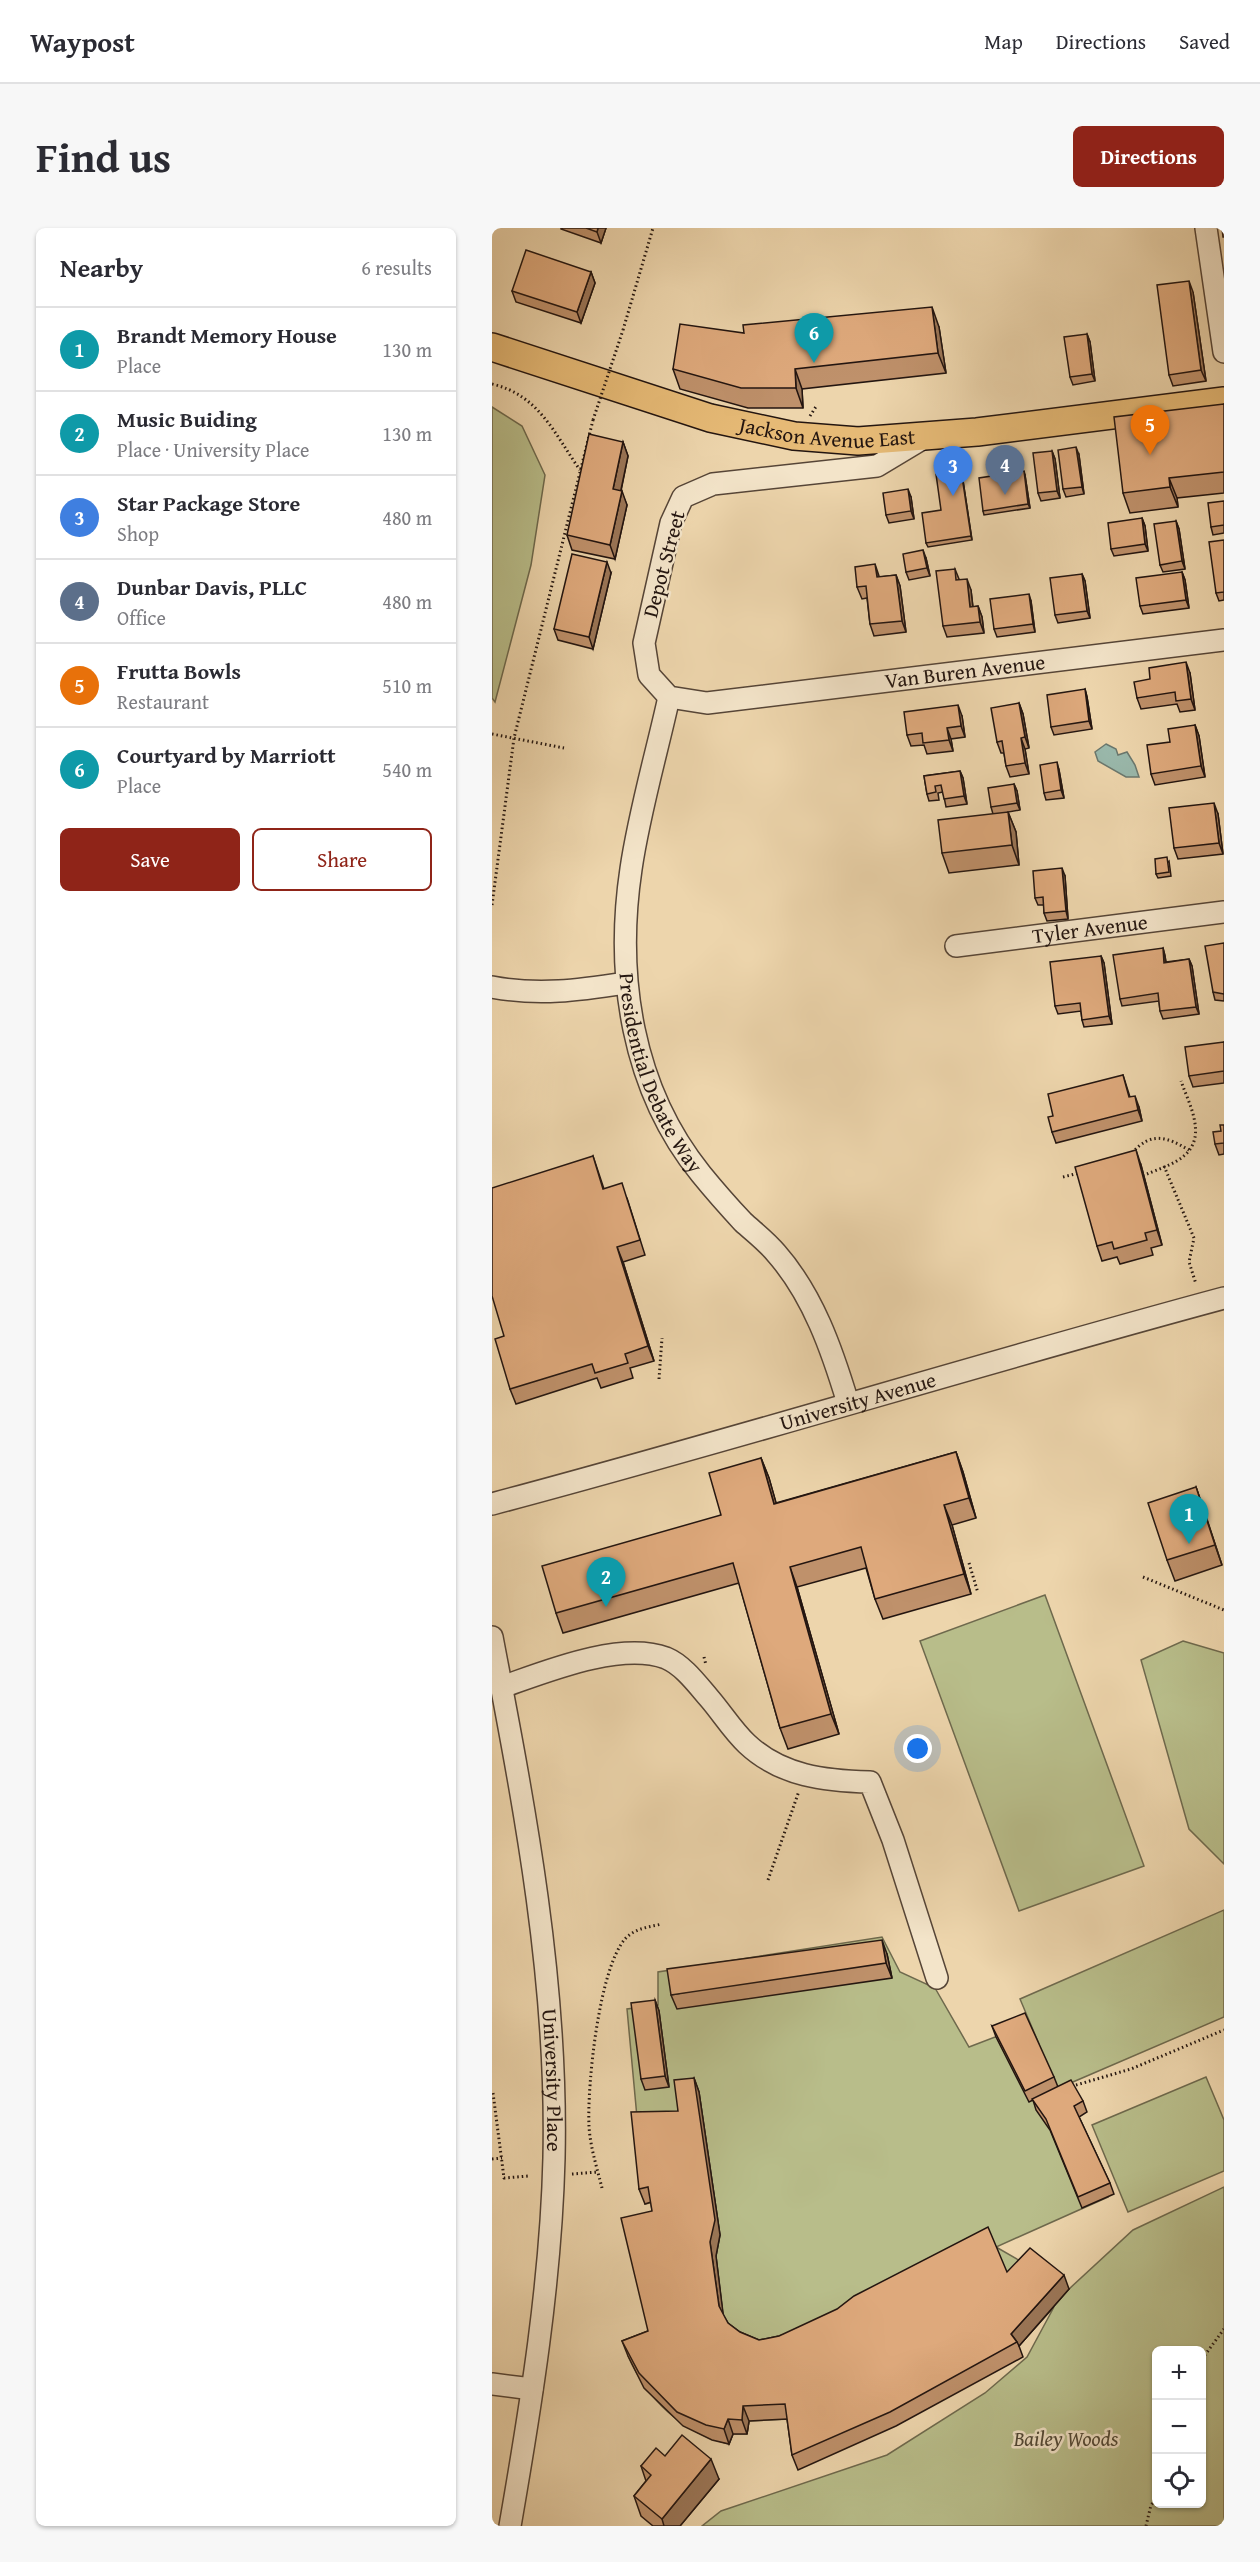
<!DOCTYPE html>
<html lang="en">
<head>
<meta charset="utf-8">
<style>
	body { margin:0; font-family:"Gentium Book Plus",serif; background:#f7f7f7; color:#2b2b33 }
	.controls { position:absolute; right:18px; bottom:18px; display:grid; overflow:hidden; border-radius:9px; box-shadow:0 2px 4px #0004 }
	.controls button { width:54px; height:54px; display:grid; place-items:center; padding:0; border:0; border-bottom:2px solid #e1e1e2; background:#fff; color:#2b2b33; font:30px sans-serif }
	.you { position:absolute; left:426px; top:1521px; width:21px; height:21px; margin:-15px; border:4px solid #fff; border-radius:50%; background:#1a73e8; box-shadow:0 0 0 9px #1a73e833 }
	.badge { display:grid; place-items:center; width:39px; height:39px; border-radius:50%; background:#8f2418; color:#fff; font-size:20px; font-weight:700 }
	.pin { position:absolute; translate:-50% -50px; filter:drop-shadow(0 2px 3px #0008) }
	.pin::after { content:''; position:absolute; top:32px; width:21px; height:18px; background:inherit; clip-path:polygon(0 0,100% 0,50% 100%) }
	.list { margin:0; padding:0; list-style:none }
	h2 { display:flex; justify-content:space-between; align-items:center; height:78px; margin:0; padding:0 24px; font-size:26px }
	h2 small { font-size:20px; font-weight:400; color:#7c7c81 }
	.list li { display:grid; grid-template-columns:39px 1fr auto; gap:18px; align-items:center; box-sizing:border-box; height:84px; padding:0 24px; border-top:2px solid #e1e1e2 }
	.list b { display:block; font-size:22px; white-space:nowrap }
	.list p { margin:0; font-size:20px; white-space:nowrap; color:#7c7c81 }
	.list em { font-size:20px; font-style:normal; color:#7c7c81 }
	.actions { display:flex; gap:12px; padding:18px 24px }
	.actions a { flex:1; padding:14px 0; border:2px solid #8f2418; border-radius:9px; text-align:center; font-size:21px; color:#8f2418 }
	.actions .main { background:#8f2418; color:#fff }
	.icon { flex:none; width:33px; height:33px; fill:none; stroke:currentColor; stroke-width:2; stroke-linecap:round; stroke-linejoin:round }
	.map { position:relative; flex:none; width:732px; height:2298px; overflow:hidden; border-radius:9px }
	header { display:flex; align-items:center; gap:36px; box-sizing:border-box; height:84px; padding:0 30px; background:#fff; border-bottom:2px solid #e1e1e2 }
	header strong { font-size:28px }
	nav { display:flex; gap:33px; margin-inline-start:auto; font-size:21px }
	.intro { display:flex; align-items:center; justify-content:space-between; box-sizing:border-box; height:144px; padding:0 36px }
	h1 { margin:0; font-size:42px }
	.button { padding:15px 27px; border-radius:9px; background:#8f2418; color:#fff; font-size:21px; font-weight:700 }
	main { display:flex; gap:36px; padding:0 36px }
	aside { flex:1; background:#fff; border-radius:9px; box-shadow:0 2px 4px #0004 }
	.map>svg:first-child { display:block }
	.green { fill:#b8bd8a; stroke:#6e694d; stroke-width:1.5; fill-rule:evenodd }
	.water { fill:#99b8ab; stroke:#6a776d; stroke-width:1.5 }
	.lines { fill:none; stroke-linecap:round; stroke-linejoin:round }
	.minor-casing { stroke:#564537; stroke-width:24 }
	.major-casing { stroke:#231510; stroke-width:30 }
	.path { stroke:#231510; stroke-width:3; stroke-dasharray:1.5 3; stroke-linecap:butt }
	.minor { stroke:#f3e4c9; stroke-width:21 }
	.major { stroke:#e6ba76; stroke-width:27 }
	.path-bridge { stroke:#231510; stroke-width:3; stroke-dasharray:1.5 3; stroke-linecap:butt }
	.wall { fill:#bf916b; stroke:#231510; stroke-width:1.5 }
	.shaded-wall { fill:#9b7657; stroke:#231510; stroke-width:1.5 }
	.building { fill:#dea97c; stroke:#231510; stroke-width:1.5 }
	.labels { text-anchor:middle; stroke-width:5; stroke-linejoin:round; paint-order:stroke }
	.street-label { font-size:21px; fill:#231510; stroke:#f3e4c9 }
	.park-label { font-size:21px; font-style:italic; fill:#504735; stroke:#f3e4c9 }
</style>
</head>
<body>
<header>
<strong>Waypost</strong>
<nav><a>Map</a><a>Directions</a><a>Saved</a></nav>
</header>
<div class="intro"><h1>Find us</h1><a class="button">Directions</a></div>
<main>
<aside>
<h2>Nearby<small>6 results</small></h2>
<ul class="list">
<li><span class="badge" style="background:#0f9aa8">1</span><div><b>Brandt Memory House</b><p>Place</p></div><em>130 m</em></li>
<li><span class="badge" style="background:#0f9aa8">2</span><div><b>Music Buiding</b><p>Place · University Place</p></div><em>130 m</em></li>
<li><span class="badge" style="background:#3f7fe0">3</span><div><b>Star Package Store</b><p>Shop</p></div><em>480 m</em></li>
<li><span class="badge" style="background:#5c6f8a">4</span><div><b>Dunbar Davis, PLLC</b><p>Office</p></div><em>480 m</em></li>
<li><span class="badge" style="background:#e8710a">5</span><div><b>Frutta Bowls</b><p>Restaurant</p></div><em>510 m</em></li>
<li><span class="badge" style="background:#0f9aa8">6</span><div><b>Courtyard by Marriott</b><p>Place</p></div><em>540 m</em></li>
</ul>
<div class="actions"><a class="main">Save</a><a>Share</a></div>
</aside>
<div class="map">
<svg width="732" height="2298" viewBox="0 0 732 2298">
	<rect width="100%" height="100%" fill="#edd5ac"/>
	<filter id="stains"><feTurbulence type="fractalNoise" baseFrequency=".00333" numOctaves="4"/><feColorMatrix values="0 0 0 0 .2 0 0 0 0 .09 0 0 0 0 .02 0 0 0 .5 -.17"/></filter>
	<radialGradient id="worn" r=".72"><stop offset=".6" stop-color="#630" stop-opacity="0"/><stop offset="1" stop-color="#630" stop-opacity=".3"/></radialGradient>
	<g class="green">
		<path d="M0,179L30,198L53,247L39,337L3,474L0,470Z"/>
		<path d="M553,1367L652,1638L527,1683L428,1413Z"/>
		<path d="M691,1413L732,1425V1636L697,1601L649,1432Z"/>
		<path d="M732,1682V1789L567,1860L616,1969L504,2019L577,2061L641,2002L732,1959V2298H210L229,2283L395,2227L493,2165L535,2129L562,2079L524,2121L298,2191L257,2193L255,2206H241L237,2216C190,2205 155,2171 136,2128L161,2118L162,1974L153,1976L135,1781L166,1777V1744L390,1709L408,1744L443,1760L477,1819L537,1796L547,1816L528,1771ZM664,2122H710V2276H664Z"/>
		<path d="M714,1849L732,1892V1943L636,1984L600,1897Z"/>
	</g>
	<path class="water" d="M614,516L624,521L626,527L635,524L643,537L647,549H634L606,533L603,524Z"/>
	<g class="lines">
		<defs>
			<g id="minor">
				<path d="M714,0L732,124"/>
				<path id="s1" d="M435,208L385,238L221,256L191,269L179,295L152,415L157,447L177,469L215,475L732,412"/>
				<path id="s2" d="M177,469C165,524 147,585 139,641C123,748 140,861 209,946C222,962 237,979 251,994C262,1004 274,1013 284,1025C321,1067 340,1122 356,1175"/>
				<path id="s3" d="M464,718L732,684"/>
				<path d="M0,759C47,768 87,762 134,755"/>
				<path id="s4" d="M0,1276C245,1211 487,1136 732,1070"/>
				<path id="s5" d="M0,1409C33,1582 66,1753 62,1930C59,2053 39,2177 18,2298"/>
				<path d="M10,1459C53,1444 128,1413 174,1430C191,1437 205,1456 217,1470C230,1485 241,1503 255,1516C289,1548 333,1553 378,1554L401,1612L445,1750"/>
				<path d="M0,2156L40,2161"/>
			</g>
			<g id="major">
				<path id="s6" d="M0,119L218,190L302,208L366,213L485,204L732,173"/>
			</g>
		</defs>
		<use href="#minor" class="minor-casing"/>
		<use href="#major" class="major-casing"/>
		<g class="path">
			<path d="M131,102L161,0"/>
			<path d="M0,156C47,167 62,205 88,242"/>
			<path d="M318,188L325,177"/>
			<path d="M0,506L72,520"/>
			<path d="M0,677L22,510L101,192"/>
			<path d="M640,925C659,903 675,909 697,922"/>
			<path d="M672,938L702,1010L697,1034L704,1056"/>
			<path d="M655,946C667,941 683,936 693,927C715,907 697,876 689,853"/>
			<path d="M571,949L587,945"/>
			<path d="M167,1151L170,1110"/>
			<path d="M477,1335L486,1365"/>
			<path d="M651,1349L732,1382"/>
			<path d="M212,1429L214,1437"/>
			<path d="M276,1652L307,1563"/>
			<path d="M584,1857L639,1841L732,1802"/>
			<path d="M1,1865L12,1950L36,1948"/>
			<path d="M0,1931L10,1930"/>
			<path d="M80,1946L106,1944"/>
			<path d="M110,1960C105,1940 98,1918 97,1898C95,1857 107,1741 133,1711C143,1700 157,1699 170,1696"/>
			<path d="M710,2131L732,2101"/>
			<path d="M654,2298L659,2277L664,2271"/>
		</g>
		<use href="#minor" class="minor"/>
		<use href="#major" class="major"/>
		<path class="path-bridge" d="M101,192L131,102"/>
	</g>
	<g class="wall">
		<path d="M69,0H114L109,15L69,1Z"/>
		<path d="M99,44L103,55L89,95L24,74L20,63Z"/>
		<path d="M701,64L714,153L681,158L677,147Z"/>
		<path d="M447,99L454,145L310,161L311,180H256L188,161L181,141L252,105Z"/>
		<path d="M595,106L598,114L603,153L581,157L578,149Z"/>
		<path d="M732,176V265L685,270L686,279L638,285L631,265Z"/>
		<path d="M131,214L136,228L129,263L135,277L123,331L80,322L75,307Z"/>
		<path d="M560,223L563,231L568,270L549,273L546,265Z"/>
		<path d="M587,227L592,266L574,269L571,261Z"/>
		<path d="M470,246L480,312L436,319L434,315L449,282Z"/>
		<path d="M533,247L538,280L492,287L491,283Z"/>
		<path d="M419,269L422,291L397,295L394,287Z"/>
		<path d="M732,273V305L721,307L719,299Z"/>
		<path d="M650,290L653,298L656,323L622,328L619,321Z"/>
		<path d="M684,293L687,301L693,341L671,344L668,337Z"/>
		<path d="M732,312V372L727,373L724,365Z"/>
		<path d="M434,330L438,348L417,352L414,344Z"/>
		<path d="M463,341L467,351L479,362L481,379L486,378L490,389L492,405L455,409L451,398Z"/>
		<path d="M690,344L693,352L697,380L651,386L648,378Z"/>
		<path d="M119,345L101,421L66,412L62,401Z"/>
		<path d="M590,346L593,353L598,390L566,395L563,387Z"/>
		<path d="M404,347L408,358L414,404L382,408L378,396L375,370L370,371L365,359L388,349Z"/>
		<path d="M539,373L543,404L505,409L502,401Z"/>
		<path d="M698,445L703,482L688,484L685,476L649,481L645,470Z"/>
		<path d="M593,461L595,469L600,501L562,507L559,499Z"/>
		<path d="M527,475L531,486L537,520L533,521L537,546L518,549L514,538L512,525H509L505,514Z"/>
		<path d="M470,488L473,509L459,511L461,523L435,526L432,517L419,518L415,507Z"/>
		<path d="M703,497L707,508L713,549L663,557L659,546L678,514Z"/>
		<path d="M567,542L572,570L554,572L552,565Z"/>
		<path d="M468,543L471,550L475,576L454,579L451,564L446,565L447,572L437,573L435,566L432,548Z"/>
		<path d="M522,556L525,563L528,582L516,584L524,604L527,637L457,645L450,625L501,586L499,579Z"/>
		<path d="M726,586L731,626L686,631L682,620Z"/>
		<path d="M677,633L679,648L666,650L664,646Z"/>
		<path d="M573,648L576,691L555,693L552,685V677H546L543,670Z"/>
		<path d="M732,715V773L723,772L721,764Z"/>
		<path d="M671,720L673,728L674,734L697,731L700,738L707,786L671,791L668,783L667,773L630,778L628,771Z"/>
		<path d="M609,728L612,735L620,796L592,799L590,792L589,783L566,786L563,778Z"/>
		<path d="M732,814V855L701,859L697,848Z"/>
		<path d="M631,847L638,869L647,879L650,893L564,915L560,904L561,888Z"/>
		<path d="M732,897V926L727,927L723,916Z"/>
		<path d="M101,928L112,961L135,970L153,1027L131,1034L162,1133L138,1140L141,1150L109,1160L105,1150L24,1176L18,1161L12,1108Z"/>
		<path d="M649,937L670,1017L659,1020L661,1027L628,1036L625,1029L610,1033L605,1018Z"/>
		<path d="M464,1224L471,1244L484,1290L460,1297L479,1366L391,1391L383,1371L374,1340L305,1359L347,1506L296,1521L288,1500L247,1355L71,1405L64,1385L229,1287L269,1230L277,1250L284,1275Z"/>
		<path d="M704,1259L730,1337L683,1353L675,1332Z"/>
		<path d="M395,1726L400,1750L185,1781L179,1767Z"/>
		<path d="M163,1772L167,1783L177,1859L153,1862L149,1851Z"/>
		<path d="M500,1798L562,1849L566,1859L591,1873L595,1884L587,1889L618,1955L622,1966L590,1980L558,1902L544,1882L541,1872L537,1874L504,1809Z"/>
		<path d="M202,1850L207,1864L228,2007L224,2028L231,2087L236,2095L248,2104L267,2112L287,2108L515,2044L577,2061L527,2118L531,2129L404,2198L306,2242L300,2227L295,2191L257,2193L255,2206H241L237,2216L220,2212L191,2198L152,2160L136,2128L130,2113L156,2103L160,1983L159,1974L153,1976L147,1961Z"/>
		<path d="M173,2228L227,2251L188,2298H161L149,2288L142,2268L154,2253L149,2238Z"/>
	</g>
	<g class="shaded-wall">
		<path d="M106,0H114L109,15L105,4Z"/>
		<path d="M99,44L103,55L89,95L85,84Z"/>
		<path d="M697,53L701,64L714,153L709,142Z"/>
		<path d="M440,79L447,99L454,145L446,125Z"/>
		<path d="M595,106L598,114L603,153L600,146Z"/>
		<path d="M303,141L310,161L311,180L304,160Z"/>
		<path d="M131,214L136,228L126,276L121,261Z"/>
		<path d="M584,219L587,227L592,266L590,259Z"/>
		<path d="M560,223L563,231L568,270L565,263Z"/>
		<path d="M469,242L470,246L480,312L479,308Z"/>
		<path d="M532,243L533,247L538,280L536,276Z"/>
		<path d="M677,250L685,270L686,279L678,259Z"/>
		<path d="M416,261L419,269L422,291L419,283Z"/>
		<path d="M130,263L135,277L123,331L118,317Z"/>
		<path d="M650,290L653,298L656,323L653,316Z"/>
		<path d="M684,293L687,301L693,341L690,333Z"/>
		<path d="M431,322L434,330L438,348L435,340Z"/>
		<path d="M115,334L119,345L101,421L97,409Z"/>
		<path d="M383,336L387,348L389,360L385,349Z"/>
		<path d="M690,344L693,352L697,380L694,372Z"/>
		<path d="M590,346L593,353L598,390L595,383Z"/>
		<path d="M404,347L408,358L414,404L410,393Z"/>
		<path d="M475,351L479,362L482,390L478,379Z"/>
		<path d="M537,366L539,373L543,404L541,396Z"/>
		<path d="M486,378L490,389L492,405L488,394Z"/>
		<path d="M694,434L698,445L703,482L699,471Z"/>
		<path d="M593,461L595,469L600,501L597,493Z"/>
		<path d="M527,475L531,486L537,520L533,509Z"/>
		<path d="M466,477L470,488L473,509L469,498Z"/>
		<path d="M703,497L707,508L713,549L709,538Z"/>
		<path d="M455,500L459,511L461,523L457,512Z"/>
		<path d="M529,510L533,521L537,546L533,535Z"/>
		<path d="M565,534L567,542L572,570L569,562Z"/>
		<path d="M468,543L471,550L475,576L472,568Z"/>
		<path d="M522,556L525,563L528,582L525,575Z"/>
		<path d="M722,575L726,586L731,626L727,615Z"/>
		<path d="M516,584L524,604L527,637L520,617Z"/>
		<path d="M570,640L573,648L576,691L574,683Z"/>
		<path d="M671,720L673,728L675,742L672,735Z"/>
		<path d="M609,728L612,735L620,796L617,788Z"/>
		<path d="M697,731L700,738L707,786L704,779Z"/>
		<path d="M643,868L647,879L650,893L646,882Z"/>
		<path d="M644,922L649,937L670,1017L665,1002Z"/>
		<path d="M125,1019L131,1034L162,1133L156,1118Z"/>
		<path d="M464,1224L471,1244L484,1290L477,1270Z"/>
		<path d="M269,1230L277,1250L290,1296L282,1276Z"/>
		<path d="M704,1259L711,1279L730,1337L723,1317Z"/>
		<path d="M452,1277L460,1297L479,1366L472,1346Z"/>
		<path d="M298,1339L305,1359L347,1506L339,1486Z"/>
		<path d="M390,1712L395,1726L400,1750L394,1735Z"/>
		<path d="M163,1772L167,1783L177,1859L173,1848Z"/>
		<path d="M202,1850L207,1864L228,2007L224,2028L232,2093L227,2078L218,2014Z"/>
		<path d="M572,2047L577,2061L527,2118L525,2114L519,2106Z"/>
		<path d="M251,2178L257,2193L255,2206L250,2192Z"/>
		<path d="M236,2191L241,2206L237,2216L232,2201Z"/>
		<path d="M219,2231L227,2251L188,2298H172L170,2291Z"/>
	</g>
	<g class="building">
		<path d="M94,0H106L105,4Z"/>
		<path d="M730,0H732V9H731Z"/>
		<path d="M34,22L99,44L85,84L20,63Z"/>
		<path d="M697,53L709,142L677,147L665,57Z"/>
		<path d="M440,79L446,125L303,141L304,160H249L181,141L188,96L252,105L251,97Z"/>
		<path d="M595,106L600,146L578,149L572,109Z"/>
		<path d="M732,176V244L677,250L678,259L631,265L622,189Z"/>
		<path d="M97,206L131,214L121,261L130,263L118,317L75,307Z"/>
		<path d="M584,219L590,259L571,261L566,222Z"/>
		<path d="M560,223L565,263L546,265L541,225Z"/>
		<path d="M469,242L479,308L434,315L430,285L449,282L444,246Z"/>
		<path d="M532,243L536,276L491,283L487,250Z"/>
		<path d="M416,261L419,283L394,287L391,265Z"/>
		<path d="M732,273V297L719,299L716,275Z"/>
		<path d="M650,290L653,316L619,321L616,295Z"/>
		<path d="M684,293L690,333L668,337L662,296Z"/>
		<path d="M732,312V364L724,365L717,314Z"/>
		<path d="M431,322L435,340L414,344L411,326Z"/>
		<path d="M80,326L115,334L97,409L62,401Z"/>
		<path d="M383,336L385,349L404,347L410,393L378,396L374,358L365,359L363,339Z"/>
		<path d="M463,341L464,352L475,351L478,379L486,378L488,394L451,398L444,343Z"/>
		<path d="M690,344L694,372L648,378L644,350Z"/>
		<path d="M590,346L595,383L563,387L558,350Z"/>
		<path d="M537,366L541,396L502,401L498,371Z"/>
		<path d="M694,434L699,471L684,473L683,464L645,470L642,454L658,451L657,440Z"/>
		<path d="M593,461L597,493L559,499L555,467Z"/>
		<path d="M527,475L533,509L529,510L533,535L514,538L510,513L505,514L499,480Z"/>
		<path d="M466,477L469,498L455,500L457,512L431,515L430,505L415,507L412,484Z"/>
		<path d="M703,497L709,538L659,546L655,517L678,514L676,501Z"/>
		<path d="M565,534L569,562L552,565L548,537Z"/>
		<path d="M468,543L472,568L452,571L449,557L443,558L444,564L435,566L432,548Z"/>
		<path d="M522,556L525,575L499,579L496,560Z"/>
		<path d="M722,575L727,615L682,620L677,580Z"/>
		<path d="M516,584L520,617L450,625L446,592Z"/>
		<path d="M675,629L677,644L664,646L663,631Z"/>
		<path d="M570,640L574,683L552,685L551,669L543,670L541,643Z"/>
		<path d="M732,715V767V766L721,764L713,718Z"/>
		<path d="M671,720L672,735L697,731L704,779L668,783L666,765L628,771L621,727Z"/>
		<path d="M609,728L617,788L590,792L588,775L563,778L558,734Z"/>
		<path d="M732,814V843L697,848L693,819Z"/>
		<path d="M631,847L637,869L643,868L646,882L560,904L556,889L561,888L556,866Z"/>
		<path d="M728,897H732V915L723,916L721,904L729,903Z"/>
		<path d="M644,922L665,1002L653,1005L655,1012L622,1021L620,1014L605,1018L583,939Z"/>
		<path d="M101,928L111,961L130,955L148,1012L125,1019L156,1118L133,1126L136,1135L103,1145L100,1136L18,1161L3,1111L12,1108L0,1068V960Z"/>
		<path d="M464,1224L477,1270L452,1277L472,1346L383,1371L369,1319L298,1339L339,1486L288,1500L241,1335L64,1385L50,1338L229,1287L217,1245L269,1230L282,1276Z"/>
		<path d="M704,1259L723,1317L675,1332L656,1275Z"/>
		<path d="M390,1712L394,1735L179,1767L175,1741Z"/>
		<path d="M163,1772L173,1848L149,1851L139,1775Z"/>
		<path d="M533,1785L562,1849L533,1863L500,1798Z"/>
		<path d="M202,1850L223,1992L218,2014L227,2078L236,2095L248,2104L267,2112L287,2108L345,2081L362,2068L496,1999L515,2044L538,2020L572,2047L519,2106L525,2114L398,2184L300,2227L293,2176L251,2178L250,2192L236,2191L232,2201L214,2197L185,2184L147,2145L130,2113L156,2103L129,1990L160,1983L156,1959L147,1961L139,1884L186,1883L182,1852Z"/>
		<path d="M579,1852L591,1873L582,1878L618,1955L586,1969L554,1891L540,1871Z"/>
		<path d="M190,2207L219,2231L170,2291L142,2268L159,2247L149,2238L164,2220L173,2228Z"/>
	</g>
	<g class="labels">
		<g class="street-label">
			<text dy="7" stroke="none"><textPath href="#s6" startOffset="348">Jackson Avenue East</textPath></text>
			<text transform="translate(172 336) rotate(-75)" y="7">Depot Street</text>
			<text dy="7" stroke="none"><textPath href="#s1" startOffset="768">Van Buren Avenue</textPath></text>
			<text dy="7" stroke="none"><textPath href="#s3" startOffset="135">Tyler Avenue</textPath></text>
			<text dy="7" stroke="none"><textPath href="#s2" startOffset="387">Presidential Debate Way</textPath></text>
			<text dy="7" stroke="none"><textPath href="#s4" startOffset="380">University Avenue</textPath></text>
			<text dy="7" stroke="none"><textPath href="#s5" startOffset="448">University Place</textPath></text>
		</g>
		<g class="park-label">
			<text x="574" y="2218">Bailey Woods</text>
		</g>
	</g>
	<rect width="100%" height="100%" filter="url(#stains)"/>
	<rect width="100%" height="100%" fill="url(#worn)"/>
</svg>
<div class="controls">
<button>+</button>
<button>−</button>
<button><svg class="icon" aria-label="locate" viewBox="0 0 24 24"><circle cx="12" cy="12" r="6"/><path d="M12 2v4M12 18v4M2 12h4M18 12h4"/></svg></button>
</div>
<div class="you"></div>
<div class="pin badge" style="left:697px;top:1316px;background:#0f9aa8">1</div>
<div class="pin badge" style="left:114px;top:1379px;background:#0f9aa8">2</div>
<div class="pin badge" style="left:461px;top:268px;background:#3f7fe0">3</div>
<div class="pin badge" style="left:513px;top:267px;background:#5c6f8a">4</div>
<div class="pin badge" style="left:658px;top:227px;background:#e8710a">5</div>
<div class="pin badge" style="left:322px;top:135px;background:#0f9aa8">6</div>
</div>
</main>
</body>
</html>
